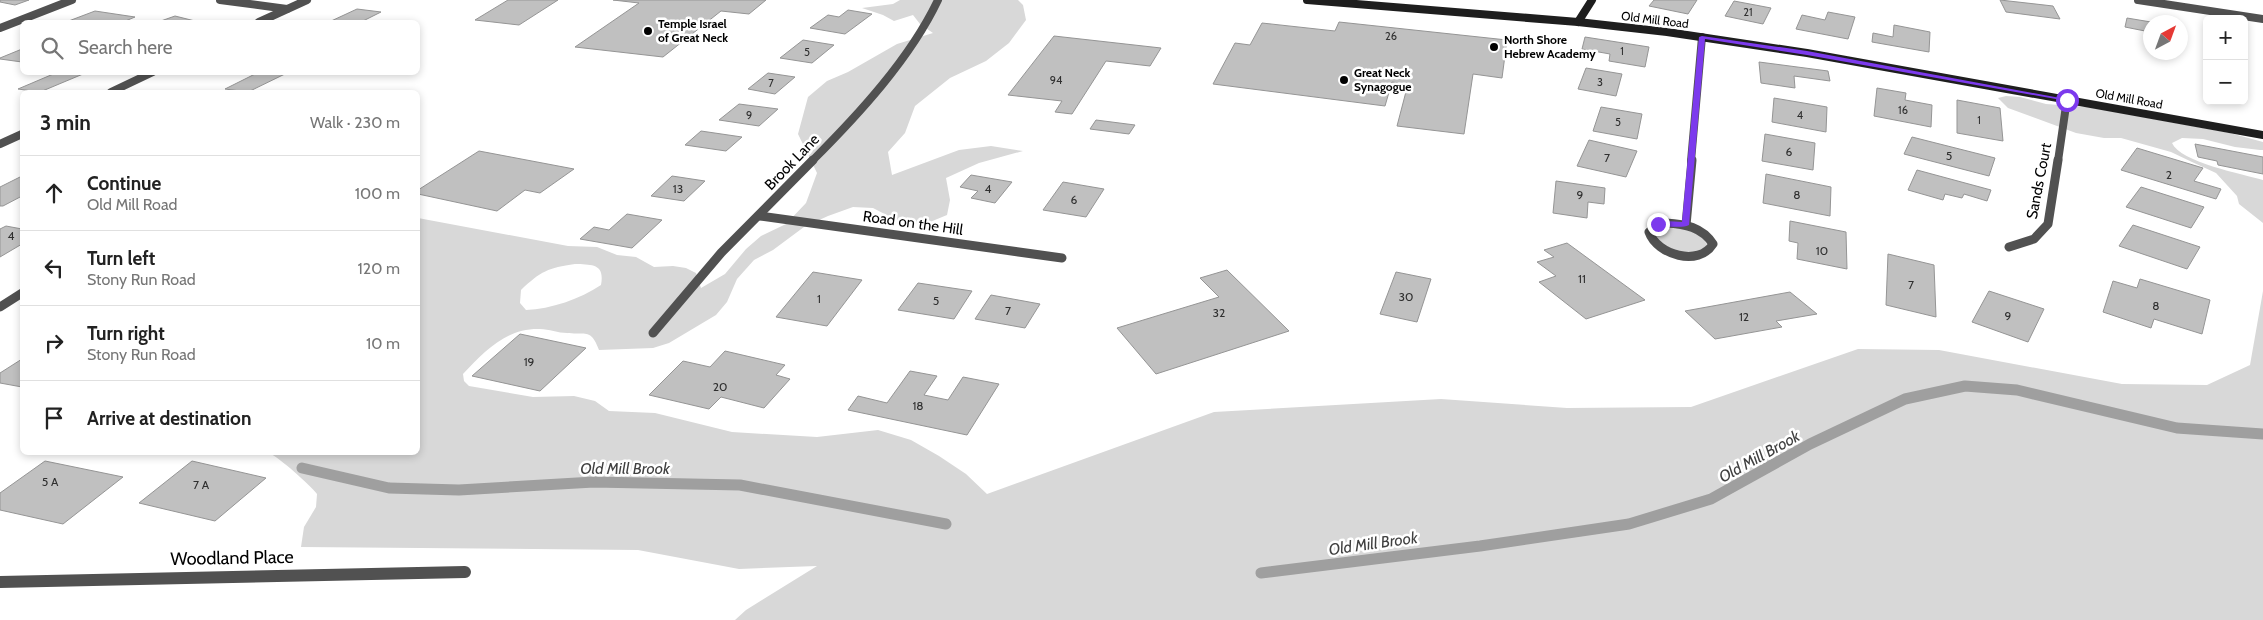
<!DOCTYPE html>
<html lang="en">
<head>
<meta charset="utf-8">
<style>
	body { margin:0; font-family:Cabin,sans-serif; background:#f6f6f6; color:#222 }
	.controls { position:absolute; right:15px; top:15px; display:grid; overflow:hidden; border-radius:8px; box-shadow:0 2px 8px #0003 }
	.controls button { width:45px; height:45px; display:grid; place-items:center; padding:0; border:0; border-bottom:1px solid #e0e0e0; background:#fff; color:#222; font:25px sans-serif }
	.compass { position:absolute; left:2143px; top:15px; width:45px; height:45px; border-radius:50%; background:#fff; box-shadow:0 2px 8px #0003; rotate:41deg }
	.stop { position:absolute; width:15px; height:15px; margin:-11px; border:4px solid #7c3aed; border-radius:50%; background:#fff }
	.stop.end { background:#7c3aed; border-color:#fff; box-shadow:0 1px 5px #0008 }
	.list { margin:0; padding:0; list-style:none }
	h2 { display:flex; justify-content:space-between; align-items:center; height:65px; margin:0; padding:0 20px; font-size:21px }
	h2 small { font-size:16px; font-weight:400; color:#767676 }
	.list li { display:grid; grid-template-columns:32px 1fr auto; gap:15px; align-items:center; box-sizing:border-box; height:75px; padding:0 20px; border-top:1px solid #e0e0e0 }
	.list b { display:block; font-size:19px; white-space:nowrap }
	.list p { margin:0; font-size:16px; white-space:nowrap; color:#767676 }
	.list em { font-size:16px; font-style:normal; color:#767676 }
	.icon { flex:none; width:28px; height:28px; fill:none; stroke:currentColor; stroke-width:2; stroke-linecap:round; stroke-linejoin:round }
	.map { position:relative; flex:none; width:2263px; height:620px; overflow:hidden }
	.search { position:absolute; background:#fff; box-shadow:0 2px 8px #0003; left:20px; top:20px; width:400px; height:55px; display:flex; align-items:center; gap:12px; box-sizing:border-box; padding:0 18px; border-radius:8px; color:#767676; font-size:19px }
	.panel { position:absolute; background:#fff; box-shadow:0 2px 8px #0003; left:20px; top:90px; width:400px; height:365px; border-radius:8px }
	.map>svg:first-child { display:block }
	.green { fill:#d8d8d8; fill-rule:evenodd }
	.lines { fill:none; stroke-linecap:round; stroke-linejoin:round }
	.stream { stroke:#9f9f9f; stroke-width:11 }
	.building { fill:#c0c0c0; stroke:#959595 }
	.street-far2 { stroke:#515151; stroke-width:8 }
	.street-far1 { stroke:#515151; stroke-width:9 }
	.street { stroke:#515151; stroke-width:12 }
	.secondary { stroke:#1e1e1e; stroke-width:8 }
	.route { fill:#7c3aed }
	.poi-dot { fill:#000; stroke:#fff; stroke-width:2 }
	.labels { text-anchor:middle; stroke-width:5; stroke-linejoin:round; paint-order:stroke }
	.far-number-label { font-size:11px; fill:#303030 }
	.far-street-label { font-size:12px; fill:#000; stroke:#fff }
	.far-poi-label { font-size:12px; font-weight:bold; fill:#000; stroke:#fff; text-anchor:start }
	.number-label { font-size:12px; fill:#303030 }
	.street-label { font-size:15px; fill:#000; stroke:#fff }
	.water-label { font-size:16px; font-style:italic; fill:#404040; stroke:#fff }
	.near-street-label { font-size:18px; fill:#000; stroke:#fff }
</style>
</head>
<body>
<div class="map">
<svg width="2263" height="620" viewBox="0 0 2263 620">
	<rect width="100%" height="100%" fill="#fff"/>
	<g class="green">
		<path d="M900,0H1018L1023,5L1026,20L1009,43L986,61L950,78L915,106L905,133L888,152L892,175L959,150L991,146L1023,151L979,163L946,178L950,200L947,215L930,222L906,225L873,208L853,207L828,216L804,227L773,250L754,260L737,279L727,302L716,315L669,343L653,348L599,350C591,328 586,335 567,333C558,333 549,329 540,329C506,328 485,351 463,374L464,381L469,386L533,397L574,396L595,401L609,411L655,413L732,432L817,437L878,430L911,440L939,456L966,474L987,494L1214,412L1441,399L1567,408L1691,407L1858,349L1939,350L2122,384L2207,385L2250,365L2263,291V620H735L746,610L817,566L739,569L638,550L301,547L304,527L316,507L317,494C310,485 280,458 269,453L418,452V218L568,246L597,247L617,255L636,257L654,267L673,266L686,268L696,273L701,288L725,274L746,249L761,236L786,224L806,203L817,173L798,134L808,97L827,81L848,72L897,44L933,33L920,24L913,15L894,21L883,15L862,8L893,4ZM575,264C592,265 605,263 601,285C580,299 551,309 526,310L520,303L521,290C541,271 548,268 575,264Z"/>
		<path d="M2006,96L2020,97L2046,104L2088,107L2230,133L2263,142V150H2260L2235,147L2203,139L2182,138L2172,143C2180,162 2242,174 2263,180V223L2239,204L2237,196L2216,173L2192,162L2171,152L2121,138H2104L2076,133L2008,108L1998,98Z"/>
		<path d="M1677,226L1700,235L1707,244C1701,256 1677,254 1667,247C1662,244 1659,240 1655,236V232L1663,227Z"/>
	</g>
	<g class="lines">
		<g class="stream">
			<path d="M302,468L389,488L459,490L594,482L740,485L946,524"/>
			<path d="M1261,573L1480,546L1629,524L1711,499L1810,444L1905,399L1965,386L2017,390L2177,428L2263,434"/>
		</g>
	</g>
	<g class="building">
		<path d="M0,0H29L15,5L0,2Z"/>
		<path d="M508,0H558L519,25L475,20Z"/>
		<path d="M613,0H766L749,14L721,11L663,57L575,47L639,3Z"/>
		<path d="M1654,0H1697L1688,14L1649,6Z"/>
		<path d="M2000,0L2053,6L2060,19L2006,12Z"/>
		<path d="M1734,1L1771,8L1763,24L1725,16Z"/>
		<path d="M357,9L381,12L361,22H329Z"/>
		<path d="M848,10L872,14L845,34L810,28L828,15L839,17Z"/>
		<path d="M95,11L135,17L123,22H66Z"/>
		<path d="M1828,12L1855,17L1848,39L1796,29L1802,15L1825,20Z"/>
		<path d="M175,16L199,22H158Z"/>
		<path d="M2127,18L2151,22L2150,32L2125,27Z"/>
		<path d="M1339,22L1507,40L1502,78L1473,74L1464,134L1397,126L1408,84L1392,82L1385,106L1213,84L1235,43L1250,45L1262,23L1335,31Z"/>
		<path d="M1894,25L1930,32L1929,52L1872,42L1873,33L1893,37Z"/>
		<path d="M1054,36L1161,48L1150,66L1106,61L1072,114L1055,112L1062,101L1008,95Z"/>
		<path d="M1585,37L1649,47L1645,67L1609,61L1610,54L1582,49Z"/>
		<path d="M803,40L834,45L812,63L780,58Z"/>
		<path d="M22,49V62L0,59V58Z"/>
		<path d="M1759,62L1828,71L1830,81L1794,76L1795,88L1761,83Z"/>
		<path d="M1586,68L1622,74L1616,96L1578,89Z"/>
		<path d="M58,72L83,74L40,92L18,89Z"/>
		<path d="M259,72H289L248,92L225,89Z"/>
		<path d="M768,73L795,77L775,94L748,89Z"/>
		<path d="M1877,88L1906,93L1905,100L1932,105L1931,127L1874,116Z"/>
		<path d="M1774,98L1827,107L1826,132L1772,122Z"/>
		<path d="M1957,100L2000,108L2003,141L1957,133Z"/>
		<path d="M739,104L778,109L759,126L719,120Z"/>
		<path d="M1601,107L1642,114L1637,139L1593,131Z"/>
		<path d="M1096,120L1135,125L1129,134L1090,129Z"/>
		<path d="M701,131L742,137L726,151L685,145Z"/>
		<path d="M1765,134L1815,143L1813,170L1762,161Z"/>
		<path d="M1912,137L1995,158L1989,176L1904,154Z"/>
		<path d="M1589,140L1637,151L1626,177L1577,166Z"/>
		<path d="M2195,144L2263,157V174L2218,165L2217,161L2198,157Z"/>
		<path d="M2137,148L2203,168L2194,181L2221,189L2216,199L2121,170Z"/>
		<path d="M479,151L574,169L540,193L525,190L497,211L418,194V190Z"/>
		<path d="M1917,170L1991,190L1987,201L1964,194L1962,198L1945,194L1943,200L1908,190Z"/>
		<path d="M1766,174L1831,187L1830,216L1763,203Z"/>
		<path d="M971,175L1012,182L995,203L971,198L978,191L960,187Z"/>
		<path d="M22,176V196L3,206H0V187Z"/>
		<path d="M672,176L705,181L684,201L651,196Z"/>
		<path d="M1556,181L1605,188L1604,204L1588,202L1587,218L1553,213Z"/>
		<path d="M1063,182L1104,189L1086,217L1043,210Z"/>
		<path d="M2141,187L2204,207L2191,228L2126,207Z"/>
		<path d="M627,214L662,220L632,248L580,239L594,227L609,230Z"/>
		<path d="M1790,221L1846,232L1847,269L1797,259L1798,243L1789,241Z"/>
		<path d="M2133,225L2200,247L2187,269L2119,246Z"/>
		<path d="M6,226L22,229V244L0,257V229Z"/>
		<path d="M1567,243L1645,300L1586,319L1539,282L1556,276L1537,262L1554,257L1544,250Z"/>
		<path d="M1888,254L1934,265L1936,317L1886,305Z"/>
		<path d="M1227,270L1289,331L1156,374L1117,328L1219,297L1200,278Z"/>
		<path d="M813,272L862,280L827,326L776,317Z"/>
		<path d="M1396,272L1431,279L1417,322L1380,314Z"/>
		<path d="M2140,279L2210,300L2202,334L2154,319L2151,328L2103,312L2113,281L2137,288Z"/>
		<path d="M918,283L972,291L954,319L898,310Z"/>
		<path d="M1989,291L2044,309L2028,342L1972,322Z"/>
		<path d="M1790,292L1817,314L1776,321L1782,327L1715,339L1685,311Z"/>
		<path d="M991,295L1040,304L1025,328L975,319Z"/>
		<path d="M520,334L586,348L540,391L472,376Z"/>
		<path d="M725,351L785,365L776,375L790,379L764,408L721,397L709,409L649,395L683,361L710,367Z"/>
		<path d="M22,359V387L0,383V373Z"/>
		<path d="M910,371L937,376L924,395L948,400L963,377L999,384L967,435L848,410L858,396L887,403Z"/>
		<path d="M45,461L123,477L63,524L0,510V493Z"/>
		<path d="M192,461L266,478L215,521L139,503Z"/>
	</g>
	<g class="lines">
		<g class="street-far2">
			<path d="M220,0L287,9"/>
			<path d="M2138,0L2263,19"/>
			<path d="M259,22L307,0"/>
			<path d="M0,28L72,0"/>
			<path d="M111,92L153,72"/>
			<path d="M0,144L22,134"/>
			<path d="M812,161C858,115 910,59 938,0"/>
			<path d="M1691,161L1702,37"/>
			<path d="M2058,161L2067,99"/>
		</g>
		<g class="street-far1">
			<path d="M760,216L1062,258"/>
			<path d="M1666,223C1685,224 1702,227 1713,244C1699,267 1657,255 1649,232L1658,225Z"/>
			<path d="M1686,225L1692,160"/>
			<path d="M2009,247L2034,239L2048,224L2058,160"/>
			<path d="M0,307L22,293"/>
			<path d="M653,333L721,253L813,160"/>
		</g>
		<path class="street" d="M0,582L465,572"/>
		<g class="secondary">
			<path d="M1307,0L1578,22L1667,32L1807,53L2263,135"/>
			<path d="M1578,22L1592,0"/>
		</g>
	</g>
	<path class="route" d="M1702,36L1807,51L2071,100L2067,101L1807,55L1705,39L1689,225C1681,229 1668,225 1658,227L1654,224L1655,223L1666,221L1682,222L1699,37Z"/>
	<g class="poi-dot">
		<circle cx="648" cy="31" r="5"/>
		<circle cx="1494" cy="47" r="5"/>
		<circle cx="1344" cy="80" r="5"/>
	</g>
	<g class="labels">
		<g class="far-number-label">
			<text x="1748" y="16">21</text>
			<text x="1391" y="40">26</text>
			<text x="1622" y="55">1</text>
			<text x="807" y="56">5</text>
			<text x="1056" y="84">94</text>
			<text x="1600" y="86">3</text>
			<text x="771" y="87">7</text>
			<text x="1903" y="114">16</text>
			<text x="749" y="119">9</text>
			<text x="1800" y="119">4</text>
			<text x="1979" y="124">1</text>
			<text x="1618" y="126">5</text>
		</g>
		<g class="far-street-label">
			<text transform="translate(1655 20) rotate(7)" y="4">Old Mill Road</text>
			<text transform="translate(2129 99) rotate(10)" y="4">Old Mill Road</text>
		</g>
		<g class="far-poi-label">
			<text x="658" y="28">Temple Israel<tspan x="658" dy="14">of Great Neck</tspan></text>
			<text x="1504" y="44">North Shore<tspan x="1504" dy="14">Hebrew Academy</tspan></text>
			<text x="1354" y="77">Great Neck<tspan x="1354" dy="14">Synagogue</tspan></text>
		</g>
		<g class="number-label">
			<text x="1789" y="156">6</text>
			<text x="1949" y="160">5</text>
			<text x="1607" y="162">7</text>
			<text x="2169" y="179">2</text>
			<text x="678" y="193">13</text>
			<text x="988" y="193">4</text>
			<text x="1580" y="199">9</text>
			<text x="1797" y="199">8</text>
			<text x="1074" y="204">6</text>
			<text x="11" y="240">4</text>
			<text x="1822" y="255">10</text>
			<text x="1582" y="283">11</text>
			<text x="1911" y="289">7</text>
			<text x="1406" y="301">30</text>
			<text x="819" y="303">1</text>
			<text x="936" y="305">5</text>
			<text x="2156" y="310">8</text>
			<text x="1008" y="315">7</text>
			<text x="1219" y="317">32</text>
			<text x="2008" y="320">9</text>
			<text x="1744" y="321">12</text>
			<text x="529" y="366">19</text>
			<text x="720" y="391">20</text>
			<text x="918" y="410">18</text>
			<text x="50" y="486">5 A</text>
			<text x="201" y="489">7 A</text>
		</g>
		<g class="street-label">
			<text transform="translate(792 162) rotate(-46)" y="5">Brook Lane</text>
			<text transform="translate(2039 181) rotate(-79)" y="5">Sands Court</text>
			<text transform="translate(913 223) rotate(8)" y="5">Road on the Hill</text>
		</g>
		<g class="water-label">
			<text transform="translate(1759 456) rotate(-29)" y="6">Old Mill Brook</text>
			<text x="625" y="474">Old Mill Brook</text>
			<text transform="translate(1373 543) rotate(-8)" y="6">Old Mill Brook</text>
		</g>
		<g class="near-street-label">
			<text transform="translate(232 558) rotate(-1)" y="6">Woodland Place</text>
		</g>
	</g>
</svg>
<div class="controls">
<button>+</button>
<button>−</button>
</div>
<svg class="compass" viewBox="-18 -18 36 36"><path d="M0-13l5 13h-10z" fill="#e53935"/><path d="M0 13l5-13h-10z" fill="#767676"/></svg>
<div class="stop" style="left:2067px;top:100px"></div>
<div class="stop end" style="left:1658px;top:224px"></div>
<div class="search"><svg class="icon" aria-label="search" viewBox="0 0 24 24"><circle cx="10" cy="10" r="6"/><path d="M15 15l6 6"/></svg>Search here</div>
<section class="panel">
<h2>3 min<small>Walk · 230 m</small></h2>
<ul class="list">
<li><svg class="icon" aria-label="ahead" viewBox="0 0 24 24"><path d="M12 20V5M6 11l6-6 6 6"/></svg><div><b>Continue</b><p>Old Mill Road</p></div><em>100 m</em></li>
<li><svg class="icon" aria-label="left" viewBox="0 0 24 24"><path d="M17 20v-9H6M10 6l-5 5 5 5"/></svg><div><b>Turn left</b><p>Stony Run Road</p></div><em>120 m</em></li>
<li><svg class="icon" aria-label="right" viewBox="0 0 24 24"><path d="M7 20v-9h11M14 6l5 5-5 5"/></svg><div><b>Turn right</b><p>Stony Run Road</p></div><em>10 m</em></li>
<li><svg class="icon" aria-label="arrive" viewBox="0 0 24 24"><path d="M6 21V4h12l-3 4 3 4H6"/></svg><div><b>Arrive at destination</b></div></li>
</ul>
</section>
</div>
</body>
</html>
